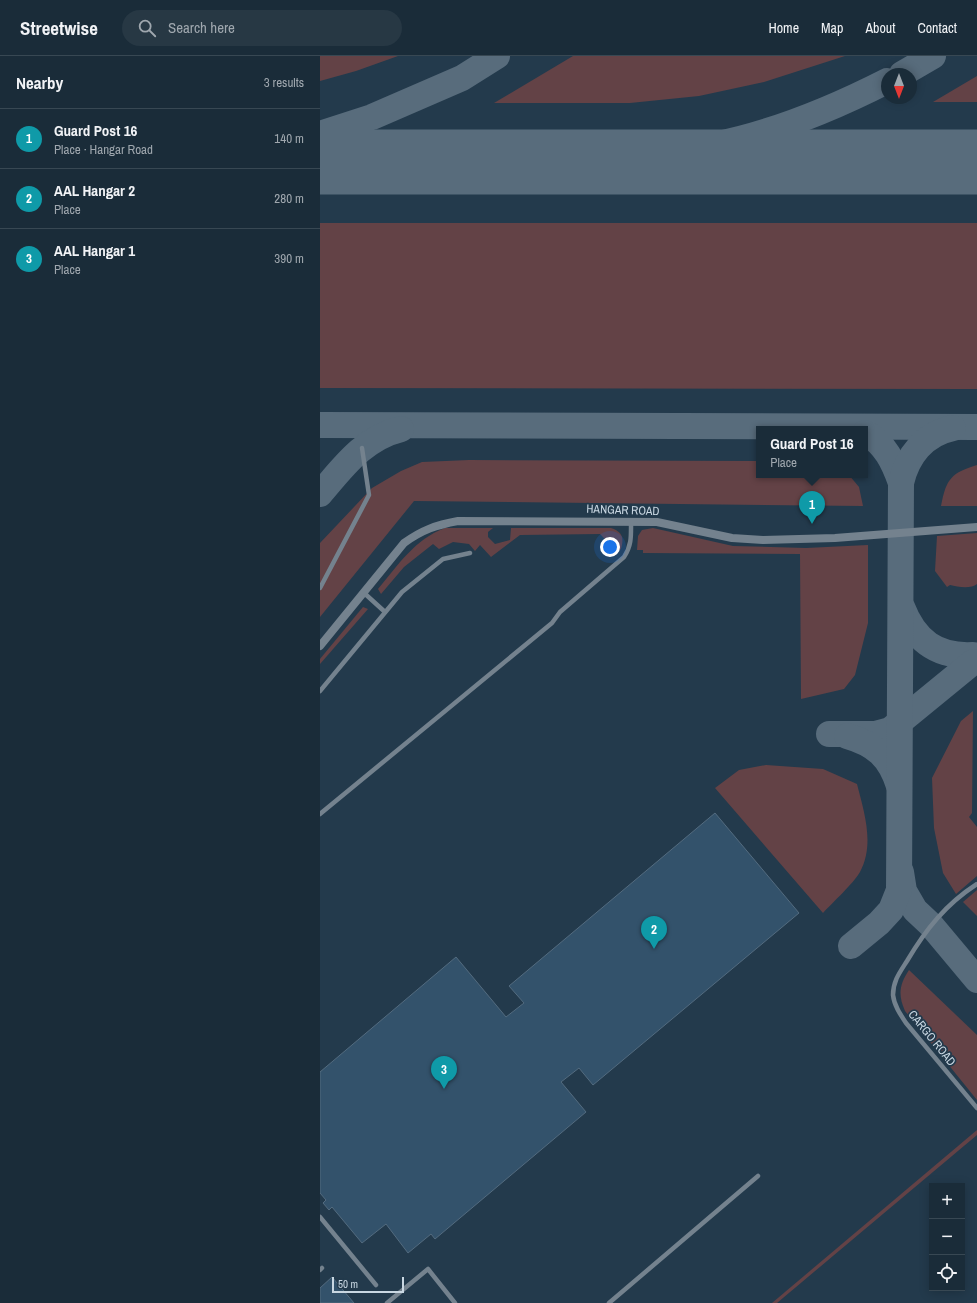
<!DOCTYPE html>
<html lang="en">
<head>
<meta charset="utf-8">
<style>
	body { margin:0; font-family:"Archivo Narrow",sans-serif; background:#273844; color:#f1f3f6 }
	.controls { position:absolute; right:12px; bottom:12px; display:grid; overflow:hidden; border-radius:0px; box-shadow:0 2px 10px #0003 }
	.controls button { width:36px; height:36px; display:grid; place-items:center; padding:0; border:0; border-bottom:1px solid #384853; background:#1a2c39; color:#f1f3f6; font:20px sans-serif }
	.compass { position:absolute; left:561px; top:12px; width:36px; height:36px; border-radius:50%; background:#1a2c39; box-shadow:0 2px 10px #0003; rotate:180deg }
	.scale { position:absolute; left:12px; bottom:10px; width:72px; box-sizing:border-box; padding-left:4px; border:2px solid #c9d7e2; border-top:0; font-size:11px; line-height:14px; white-space:nowrap; color:#c9d7e2; -webkit-text-stroke:3px #233a4c; paint-order:stroke }
	.you { position:absolute; left:290px; top:491px; width:14px; height:14px; margin:-10px; border:3px solid #fff; border-radius:50%; background:#1a73e8; box-shadow:0 0 0 6px #1a73e833 }
	.badge { display:grid; place-items:center; width:26px; height:26px; border-radius:50%; background:#f49aa6; color:#fff; font-size:13px; font-weight:700 }
	.pin { position:absolute; translate:-50% -33px; filter:drop-shadow(0 1px 2px #0008) }
	.pin::after { content:''; position:absolute; top:21px; width:14px; height:12px; background:inherit; clip-path:polygon(0 0,100% 0,50% 100%) }
	.popup { position:absolute; left:436px; top:370px; width:112px; height:52px; box-sizing:border-box; display:grid; place-content:center; border-radius:0px; background:#1a2c39; filter:drop-shadow(0 1px 3px #0005); font-size:13px; white-space:nowrap; color:#9fa7ae }
	.popup b { font-size:15px; color:#f1f3f6 }
	.popup::after { content:''; position:absolute; left:50%; top:100%; margin-left:-8px; border:8px solid transparent; border-top-color:#1a2c39 }
	.list { margin:0; padding:0; list-style:none }
	h2 { display:flex; justify-content:space-between; align-items:center; height:52px; margin:0; padding:0 16px; font-size:17px }
	h2 small { font-size:13px; font-weight:400; color:#9fa7ae }
	.list li { display:grid; grid-template-columns:26px 1fr auto; gap:12px; align-items:center; box-sizing:border-box; height:60px; padding:0 16px; border-top:1px solid #384853 }
	.list b { display:block; font-size:15px; white-space:nowrap }
	.list p { margin:0; font-size:13px; white-space:nowrap; color:#9fa7ae }
	.list em { font-size:13px; font-style:normal; color:#9fa7ae }
	.icon { flex:none; width:22px; height:22px; fill:none; stroke:currentColor; stroke-width:2; stroke-linecap:round; stroke-linejoin:round }
	.map { position:relative; flex:none; width:657px; height:1247px; overflow:hidden }
	header { display:flex; align-items:center; gap:24px; box-sizing:border-box; height:56px; padding:0 20px; background:#1a2c39; border-bottom:1px solid #384853 }
	header strong { font-size:19px }
	nav { display:flex; gap:22px; margin-inline-start:auto; font-size:14px }
	.search { width:280px; height:36px; background:#273844; display:flex; align-items:center; gap:10px; box-sizing:border-box; padding:0 14px; border-radius:22px; color:#9fa7ae; font-size:15px }
	main { display:flex }
	aside { flex:1; background:#1a2c39 }
	.map>svg:first-child { display:block }
	.green { fill:#634246 }
	.lines { fill:none; stroke-linecap:round; stroke-linejoin:round }
	.taxiway { stroke:#586c7c; stroke-width:26 }
	.runway { stroke:#586c7c; stroke-width:65 }
	.building { fill:#33526b; stroke:#536b7f }
	.lane { stroke:#74828e; stroke-width:4.5 }
	.street { stroke:#74828e; stroke-width:8 }
	.labels { text-anchor:middle; stroke-width:3.5; stroke-linejoin:round; paint-order:stroke }
	.street-label { font-size:12px; fill:#c9d7e2; stroke:#233a4c }
</style>
</head>
<body>
<header>
<strong>Streetwise</strong>
<div class="search"><svg class="icon" aria-label="search" viewBox="0 0 24 24"><circle cx="10" cy="10" r="6"/><path d="M15 15l6 6"/></svg>Search here</div>
<nav><a>Home</a><a>Map</a><a>About</a><a>Contact</a></nav>
</header>
<main>
<aside>
<h2>Nearby<small>3 results</small></h2>
<ul class="list">
<li><span class="badge" style="background:#0f9aa8">1</span><div><b>Guard Post 16</b><p>Place · Hangar Road</p></div><em>140 m</em></li>
<li><span class="badge" style="background:#0f9aa8">2</span><div><b>AAL Hangar 2</b><p>Place</p></div><em>280 m</em></li>
<li><span class="badge" style="background:#0f9aa8">3</span><div><b>AAL Hangar 1</b><p>Place</p></div><em>390 m</em></li>
</ul>
</aside>
<div class="map">
<svg width="657" height="1247" viewBox="0 0 657 1247">
	<rect width="100%" height="100%" fill="#233a4c"/>
	<g class="green">
		<path d="M0,0H78L36,15L0,25Z"/>
		<path d="M253,0H525L444,26L379,40L310,47H174Z"/>
		<path d="M657,20V46H613Z"/>
		<path d="M0,167H657V333L0,332Z"/>
		<path d="M149,404L439,405V419H529L539,431L543,450L94,445L0,561V487L52,432L81,415L102,406Z"/>
		<path d="M657,409V450H621C626,423 631,417 657,409Z"/>
		<path d="M125,472H173L168,476V481L175,488L190,484L191,472H291C303,476 304,482 301,493L297,496L280,478L200,479L171,501L160,489L155,495L149,488L133,486L119,493L113,488L84,511L61,538L58,533C78,509 95,483 125,472Z"/>
		<path d="M333,472L413,490L486,492L548,489V567L535,619L524,633L481,643L480,498L323,497V494H317L318,480L322,474Z"/>
		<path d="M657,477V528C651,533 638,531 630,529L627,531L615,515L617,480Z"/>
		<path d="M43,551L48,553L0,608V603Z"/>
		<path d="M653,655L652,757L649,761L657,771V820L636,838L623,817L614,772L612,722L641,665Z"/>
		<path d="M446,709L503,713L537,728C544,756 555,788 540,816C533,828 513,846 503,857L395,732L419,714Z"/>
		<path d="M657,834V860L643,846Z"/>
		<path d="M589,914L657,979V1044L585,955C578,939 579,929 589,914Z"/>
		<path d="M657,1074V1079L457,1247H452Z"/>
	</g>
	<g class="lines">
		<g class="taxiway">
			<path d="M582,18L613,0"/>
			<path d="M0,78L52,61L142,22L177,0"/>
			<path d="M263,106C306,101 350,98 393,89C454,77 512,53 567,25"/>
			<path d="M0,369L657,371"/>
			<path d="M545,377C565,387 574,407 581,427"/>
			<path d="M0,438C24,410 44,382 81,373"/>
			<path d="M582,551C595,585 617,601 653,599"/>
			<path d="M509,678H555L570,674L653,606"/>
			<path d="M527,680C555,688 570,701 579,730"/>
			<path d="M581,816L584,835L595,854L611,869L657,924"/>
			<path d="M531,890L559,867L571,854L579,834L581,427C587,400 604,378 633,372"/>
		</g>
		<path class="runway" d="M0,106H657"/>
	</g>
	<g class="building">
		<path d="M395,757L479,857L273,1029L259,1012L241,1026L266,1056L115,1183L111,1178L88,1197L66,1168L42,1187L12,1151L9,1154L3,1147L6,1144L0,1137V1016L136,901L186,961L204,947L189,930Z"/>
		<path d="M12,1221L34,1247H0V1232Z"/>
	</g>
	<g class="lines">
		<g class="lane">
			<path d="M0,532L49,439L42,392"/>
			<path d="M43,536L65,556"/>
			<path d="M0,635L82,536L123,503L150,497"/>
			<path d="M0,758L232,567L240,556L304,501C312,489 311,479 311,465"/>
			<path d="M657,828C626,848 606,873 587,905C580,916 573,925 573,939C574,949 580,958 586,967L657,1052"/>
			<path d="M0,1161L56,1229"/>
			<path d="M0,1214L2,1212"/>
			<path d="M67,1247L108,1213L135,1247"/>
			<path d="M289,1247L438,1120"/>
		</g>
		<path class="street" d="M0,590L84,487C102,474 116,469 138,465L337,466L412,482L443,484L515,482L657,471"/>
	</g>
	<g class="labels">
		<g class="street-label">
			<text transform="translate(303 454) rotate(2)" y="4">HANGAR ROAD</text>
			<text transform="translate(612 982) rotate(51)" y="4">CARGO ROAD</text>
		</g>
	</g>
</svg>
<div class="controls">
<button>+</button>
<button>−</button>
<button><svg class="icon" aria-label="locate" viewBox="0 0 24 24"><circle cx="12" cy="12" r="6"/><path d="M12 2v4M12 18v4M2 12h4M18 12h4"/></svg></button>
</div>
<svg class="compass" viewBox="-18 -18 36 36"><path d="M0-13l5 13h-10z" fill="#e53935"/><path d="M0 13l5-13h-10z" fill="#9fa7ae"/></svg>
<div class="scale">50 m</div>
<div class="you"></div>
<div class="pin badge" style="left:492px;top:468px;background:#0f9aa8">1</div>
<div class="popup"><b>Guard Post 16</b>Place</div>
<div class="pin badge" style="left:334px;top:893px;background:#0f9aa8">2</div>
<div class="pin badge" style="left:124px;top:1033px;background:#0f9aa8">3</div>
</div>
</main>
</body>
</html>
